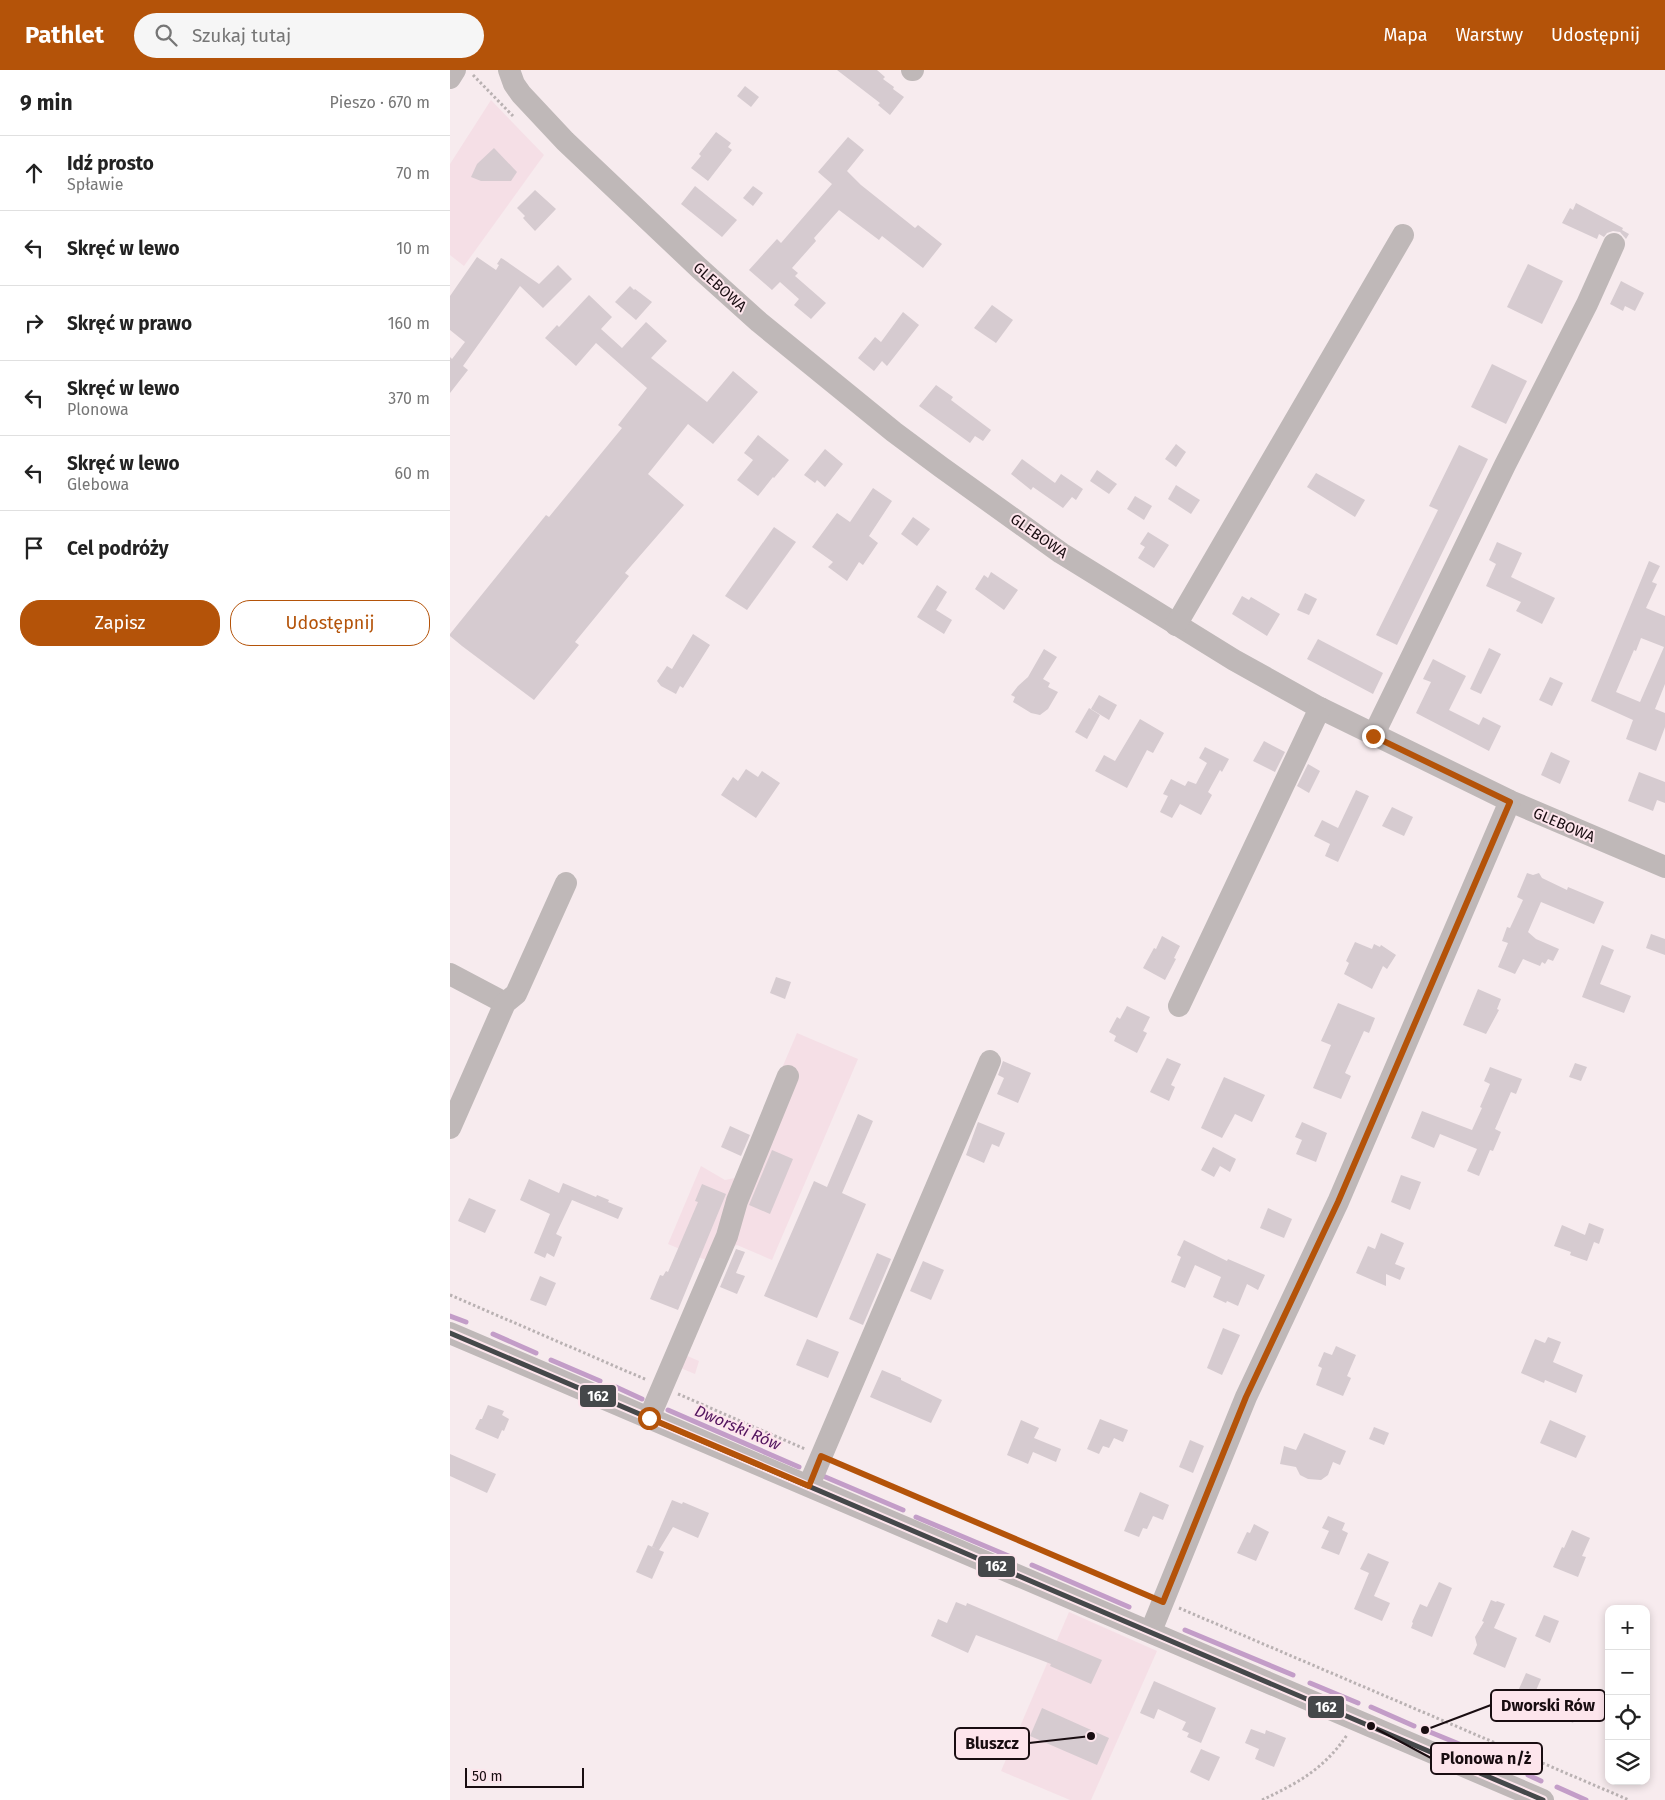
<!DOCTYPE html>
<html lang="pl">
<head>
<meta charset="utf-8">
<style>
	body { margin:0; font-family:"Fira Sans",sans-serif; background:#f6f6f6; color:#222 }
	.controls { position:absolute; right:15px; bottom:15px; display:grid; overflow:hidden; border-radius:10px; box-shadow:0 2px 8px #0003 }
	.controls button { width:45px; height:45px; display:grid; place-items:center; padding:0; border:0; border-bottom:1px solid #e0e0e0; background:#fff; color:#222; font:25px sans-serif }
	.scale { position:absolute; left:15px; bottom:12px; width:119px; box-sizing:border-box; padding-left:5px; border:2px solid #190d11; border-top:0; font-size:14px; line-height:18px; white-space:nowrap; color:#190d11; -webkit-text-stroke:4px #fde5ec; paint-order:stroke }
	.stop { position:absolute; width:15px; height:15px; margin:-11px; border:4px solid #b45309; border-radius:50%; background:#fff }
	.stop.end { background:#b45309; border-color:#fff; box-shadow:0 1px 5px #0008 }
	.list { margin:0; padding:0; list-style:none }
	h2 { display:flex; justify-content:space-between; align-items:center; height:65px; margin:0; padding:0 20px; font-size:21px }
	h2 small { font-size:16px; font-weight:400; color:#767676 }
	.list li { display:grid; grid-template-columns:32px 1fr auto; gap:15px; align-items:center; box-sizing:border-box; height:75px; padding:0 20px; border-top:1px solid #e0e0e0 }
	.list b { display:block; font-size:19px; white-space:nowrap }
	.list p { margin:0; font-size:16px; white-space:nowrap; color:#767676 }
	.list em { font-size:16px; font-style:normal; color:#767676 }
	.actions { display:flex; gap:10px; padding:15px 20px }
	.actions a { flex:1; padding:11px 0; border:1px solid #b45309; border-radius:20px; text-align:center; font-size:18px; color:#b45309 }
	.actions .main { background:#b45309; color:#fff }
	.icon { flex:none; width:28px; height:28px; fill:none; stroke:currentColor; stroke-width:2; stroke-linecap:round; stroke-linejoin:round }
	.map { position:relative; flex:none; width:1215px; height:1730px; overflow:hidden }
	header { display:flex; align-items:center; gap:30px; box-sizing:border-box; height:70px; padding:0 25px; background:#b45309; color:#fff }
	header strong { font-size:24px }
	nav { display:flex; gap:28px; margin-inline-start:auto; font-size:18px }
	.search { width:350px; height:45px; background:#f6f6f6; display:flex; align-items:center; gap:12px; box-sizing:border-box; padding:0 18px; border-radius:28px; color:#767676; font-size:19px }
	main { display:flex }
	aside { flex:1; background:#fff }
	.map>svg:first-child { display:block }
	.built { fill:#f5dfe6 }
	.lines { fill:none; stroke-linecap:round; stroke-linejoin:round }
	.stream { stroke:#c39dc8; stroke-width:5 }
	.building { fill:#d6cbd0; fill-rule:evenodd }
	.path { stroke:#b9b1b2; stroke-width:3; stroke-dasharray:2.5 2.5; stroke-linecap:butt }
	.minor { stroke:#bfb8b8; stroke-width:22 }
	.bus-1-casing { stroke:#fde5ec; stroke-width:9 }
	.bus-1 { stroke:#45484a; stroke-width:5 }
	.route { stroke:#b45309; stroke-width:6 }
	.labels { text-anchor:middle; stroke-width:4; stroke-linejoin:round; paint-order:stroke }
	.street-label { font-size:15px; fill:#190d11; stroke:#fde5ec }
	.water-label { font-size:16px; font-style:italic; fill:#52145e; stroke:#fde5ec }
	.leader { fill:none; stroke:#190d11; stroke-width:2 }
	.callout-dot { fill:#190d11; stroke:#fde5ec; stroke-width:2 }
	.callout { fill:#fde5ec; stroke:#190d11; stroke-width:2 }
	.callout-label { font-size:16px; text-anchor:middle; font-weight:bold; fill:#190d11 }
	.line-badge { stroke:#fde5ec; stroke-width:2 }
	.badge-label { font-size:14px; text-anchor:middle; font-weight:bold; fill:#fff }
</style>
</head>
<body>
<header>
<strong>Pathlet</strong>
<div class="search"><svg class="icon" aria-label="search" viewBox="0 0 24 24"><circle cx="10" cy="10" r="6"/><path d="M15 15l6 6"/></svg>Szukaj tutaj</div>
<nav><a>Mapa</a><a>Warstwy</a><a>Udostępnij</a></nav>
</header>
<main>
<aside>
<h2>9 min<small>Pieszo · 670 m</small></h2>
<ul class="list">
<li><svg class="icon" aria-label="ahead" viewBox="0 0 24 24"><path d="M12 20V5M6 11l6-6 6 6"/></svg><div><b>Idź prosto</b><p>Spławie</p></div><em>70 m</em></li>
<li><svg class="icon" aria-label="left" viewBox="0 0 24 24"><path d="M17 20v-9H6M10 6l-5 5 5 5"/></svg><div><b>Skręć w lewo</b></div><em>10 m</em></li>
<li><svg class="icon" aria-label="right" viewBox="0 0 24 24"><path d="M7 20v-9h11M14 6l5 5-5 5"/></svg><div><b>Skręć w prawo</b></div><em>160 m</em></li>
<li><svg class="icon" aria-label="left" viewBox="0 0 24 24"><path d="M17 20v-9H6M10 6l-5 5 5 5"/></svg><div><b>Skręć w lewo</b><p>Plonowa</p></div><em>370 m</em></li>
<li><svg class="icon" aria-label="left" viewBox="0 0 24 24"><path d="M17 20v-9H6M10 6l-5 5 5 5"/></svg><div><b>Skręć w lewo</b><p>Glebowa</p></div><em>60 m</em></li>
<li><svg class="icon" aria-label="arrive" viewBox="0 0 24 24"><path d="M6 21V4h12l-3 4 3 4H6"/></svg><div><b>Cel podróży</b></div></li>
</ul>
<div class="actions"><a class="main">Zapisz</a><a>Udostępnij</a></div>
</aside>
<div class="map">
<svg width="1215" height="1730" viewBox="0 0 1215 1730">
	<rect width="100%" height="100%" fill="#f7ebee"/>
	<g class="built">
		<path d="M41,30L94,85L14,196L0,185V94Z"/>
		<path d="M347,963L408,989L322,1190L287,1175L280,1178L235,1285L249,1291L245,1304L216,1292L258,1191L218,1174L251,1096L275,1110L285,1108Z"/>
		<path d="M619,1542L707,1581L641,1730H620L551,1701Z"/>
	</g>
	<g class="lines">
		<g class="stream">
			<path d="M0,1246L16,1252"/>
			<path d="M43,1264L86,1283"/>
			<path d="M101,1290L150,1311"/>
			<path d="M166,1317L192,1329"/>
			<path d="M218,1340L349,1397"/>
			<path d="M373,1406L453,1440"/>
			<path d="M466,1447L561,1487"/>
			<path d="M582,1495L679,1537"/>
			<path d="M735,1560L843,1605"/>
			<path d="M860,1613L908,1633"/>
			<path d="M921,1637L964,1656"/>
			<path d="M975,1660L1019,1678"/>
			<path d="M1032,1683L1056,1695"/>
			<path d="M1078,1705L1091,1711"/>
			<path d="M1107,1717L1136,1730"/>
		</g>
	</g>
	<g class="building">
		<path d="M387,0H427L435,7L433,9L444,17L443,19L454,27L440,45L428,35L430,33Z"/>
		<path d="M295,16L309,27L301,37L287,26Z"/>
		<path d="M266,62L281,73L278,77L282,80L258,111L241,98L251,86L249,84Z"/>
		<path d="M398,67L414,80L397,101L411,115L465,158L468,155L492,174L473,198L432,166L429,170L389,140L364,168L366,171L342,198L348,203L345,206L376,233L361,249L344,235L349,229L330,212L322,220L299,200L327,169L331,173L382,114L368,102Z"/>
		<path d="M44,78L67,102L61,111H31L21,107L27,94Z"/>
		<path d="M245,116L287,150L272,167L231,134Z"/>
		<path d="M303,116L313,123L303,136L293,128Z"/>
		<path d="M85,120L106,139L85,161L73,148L75,146L67,138Z"/>
		<path d="M1126,133L1173,158L1172,160L1179,164L1176,169L1170,162L1163,161L1157,163L1154,167L1149,164L1147,169L1112,153L1120,138L1123,140Z"/>
		<path d="M27,187L46,200L49,195L47,194L51,188L53,189L89,214L108,195L122,209L93,238L70,216L13,296L18,300L0,323V287L2,289L15,272L0,260V226Z"/>
		<path d="M1078,194L1113,211L1092,254L1057,237Z"/>
		<path d="M1171,211L1194,223L1185,241L1175,236L1173,241L1160,234Z"/>
		<path d="M180,216L184,220L185,219L202,232L186,250L165,232Z"/>
		<path d="M139,225L162,247L151,259L172,278L196,252L217,271L201,288L257,332L283,301L308,322L263,374L238,354L198,404L234,435L175,503L179,506L125,572L129,575L84,630L12,576L0,566V564L96,445L99,447L172,358L168,355L197,318L146,273L126,296L95,268L107,255L109,257Z"/>
		<path d="M542,235L563,250L546,273L524,258Z"/>
		<path d="M453,242L469,255L437,296L432,291L424,301L408,288L425,267L431,272Z"/>
		<path d="M1042,294L1077,311L1056,354L1021,337Z"/>
		<path d="M486,315L503,327L501,330L541,360L533,371L525,366L520,373L469,336Z"/>
		<path d="M308,365L339,390L324,408L323,407L308,426L287,410L303,390L294,383Z"/>
		<path d="M726,374L736,382L726,397L715,389Z"/>
		<path d="M1009,375L1038,389L947,575L926,565L988,440L979,436Z"/>
		<path d="M375,379L393,394L375,417L367,410L365,413L354,405Z"/>
		<path d="M572,389L605,413L611,404L633,419L626,430L622,427L613,438L583,417L581,420L561,404Z"/>
		<path d="M647,400L667,414L659,424L640,411Z"/>
		<path d="M866,403L915,430L905,447L857,417Z"/>
		<path d="M726,415L750,430L741,444L718,429Z"/>
		<path d="M423,418L442,431L419,466L428,473L413,495L409,492L397,511L378,497L383,492L362,477L387,443L400,452Z"/>
		<path d="M685,426L702,436L694,450L677,439Z"/>
		<path d="M463,447L480,459L467,476L451,464Z"/>
		<path d="M324,457L346,472L297,540L275,526Z"/>
		<path d="M698,462L719,475L704,498L688,488L695,477L690,474Z"/>
		<path d="M1047,472L1072,483L1061,507L1105,528L1092,554L1066,541L1071,532L1036,516L1046,494L1039,490Z"/>
		<path d="M1199,491L1210,496L1202,512L1207,514L1196,538L1215,546V614L1205,639L1215,643V657L1206,681L1176,669L1183,650L1141,631ZM1191,568L1214,577L1190,632L1166,622L1184,580L1186,581Z"/>
		<path d="M541,502L568,520L554,540L525,519L534,505L538,508Z"/>
		<path d="M487,515L497,522L486,540L502,550L494,564L467,547Z"/>
		<path d="M855,523L867,529L859,545L847,540Z"/>
		<path d="M792,526L799,530L801,527L830,544L817,566L782,544Z"/>
		<path d="M243,564L260,575L233,618L230,616L226,624L211,616L207,611L217,596L222,599Z"/>
		<path d="M868,569L933,603L923,624L857,589Z"/>
		<path d="M1039,578L1051,584L1031,624L1020,619Z"/>
		<path d="M594,579L607,587L593,609L600,613L598,617L608,622L598,639L590,645L581,643L563,632L565,627L561,625L568,616L578,607Z"/>
		<path d="M983,589L1016,606L999,640L1029,655L1033,647L1051,656L1039,681L966,643L981,612L973,609Z"/>
		<path d="M1100,607L1113,613L1102,636L1089,630Z"/>
		<path d="M649,625L667,635L659,650L641,639Z"/>
		<path d="M639,638L650,645L637,669L625,662Z"/>
		<path d="M690,649L714,663L703,683L697,680L677,718L645,701L654,685L665,691Z"/>
		<path d="M814,671L835,682L825,702L803,691Z"/>
		<path d="M755,677L779,689L772,702L770,700L758,722L762,725L751,745L730,734L722,748L710,742L718,726L713,724L721,709L735,716L738,711L746,714L757,693L749,688Z"/>
		<path d="M1101,682L1120,691L1110,714L1091,705Z"/>
		<path d="M858,694L870,701L859,723L847,716Z"/>
		<path d="M296,699L308,707L312,701L330,713L306,748L271,725L283,707L288,711Z"/>
		<path d="M1189,702L1215,712V733L1207,730L1203,741L1178,731Z"/>
		<path d="M906,720L919,726L888,792L875,786L880,774L864,766L872,750L888,758Z"/>
		<path d="M942,737L963,747L954,766L932,756Z"/>
		<path d="M1077,803L1083,805L1089,803L1092,808L1117,820L1118,817L1154,832L1144,854L1091,832L1078,862L1086,869L1109,879L1103,891L1098,889L1095,894L1092,892L1090,896L1073,889L1065,904L1048,897L1058,873L1052,871L1057,857L1060,858L1073,830L1067,827Z"/>
		<path d="M1201,864L1215,869V885L1196,878Z"/>
		<path d="M712,866L730,876L724,888L726,889L715,910L693,898L704,878L706,879Z"/>
		<path d="M905,872L922,879L924,874L930,877L931,875L946,885L937,899L933,896L922,919L894,904L899,893L896,891Z"/>
		<path d="M1152,875L1164,880L1150,914L1181,926L1174,943L1132,927Z"/>
		<path d="M326,907L341,912L335,929L320,923Z"/>
		<path d="M1028,919L1051,929L1047,939L1049,940L1036,964L1013,955Z"/>
		<path d="M888,933L925,948L919,963L914,961L895,1003L901,1006L891,1029L863,1018L881,975L871,971Z"/>
		<path d="M677,936L700,947L693,961L697,963L687,983L664,971L666,966L659,962L667,947L670,949Z"/>
		<path d="M717,988L731,994L721,1015L725,1017L719,1031L700,1022Z"/>
		<path d="M553,991L581,1003L568,1033L547,1024L554,1008L548,1005Z"/>
		<path d="M1125,993L1137,997L1131,1011L1119,1007Z"/>
		<path d="M1040,997L1072,1009L1066,1024L1061,1022L1045,1059L1051,1062L1043,1081L1040,1080L1029,1106L1017,1101L1027,1079L990,1064L984,1078L961,1068L972,1041L1022,1060L1032,1038L1030,1037L1040,1014L1034,1011Z"/>
		<path d="M774,1007L815,1025L802,1052L785,1044L772,1068L751,1058Z"/>
		<path d="M408,1044L423,1051L392,1123L416,1134L367,1248L314,1226L364,1111L377,1117Z"/>
		<path d="M528,1052L555,1063L549,1077L542,1074L534,1093L516,1085Z"/>
		<path d="M852,1052L877,1063L866,1092L846,1084L852,1070L845,1067Z"/>
		<path d="M280,1056L300,1065L291,1086L271,1077Z"/>
		<path d="M763,1077L786,1089L780,1102L770,1096L764,1107L751,1100Z"/>
		<path d="M322,1080L343,1089L320,1144L299,1135Z"/>
		<path d="M951,1105L971,1112L960,1140L941,1132Z"/>
		<path d="M79,1109L109,1123L113,1113L146,1127L147,1125L159,1130L158,1132L173,1138L168,1149L122,1130L106,1164L112,1167L104,1187L97,1183L95,1188L84,1183L100,1144L70,1130Z"/>
		<path d="M252,1114L276,1124L228,1240L200,1229L210,1205L213,1206L216,1201L218,1202L248,1132L245,1131Z"/>
		<path d="M19,1128L46,1140L35,1163L8,1151Z"/>
		<path d="M818,1138L842,1149L834,1168L810,1158Z"/>
		<path d="M1139,1153L1154,1159L1149,1174L1144,1172L1137,1191L1120,1185L1121,1182L1104,1176L1112,1155L1135,1165Z"/>
		<path d="M931,1163L954,1173L945,1194L955,1198L950,1210L936,1204V1216L906,1203L918,1176L925,1179Z"/>
		<path d="M734,1170L777,1191L778,1189L815,1205L808,1220L797,1214L788,1236L777,1231L776,1233L763,1227L771,1207L745,1195L735,1218L721,1212L731,1187L727,1185Z"/>
		<path d="M286,1179L295,1182L286,1203L295,1206L287,1224L270,1217Z"/>
		<path d="M427,1183L441,1189L413,1255L399,1249Z"/>
		<path d="M473,1191L494,1200L481,1230L460,1221Z"/>
		<path d="M90,1206L106,1213L96,1236L80,1230Z"/>
		<path d="M773,1258L790,1265L772,1305L757,1298Z"/>
		<path d="M1098,1267L1111,1272L1103,1292L1133,1305L1126,1323L1095,1310L1094,1313L1071,1303L1085,1269L1095,1273Z"/>
		<path d="M357,1269L389,1282L378,1308L346,1295Z"/>
		<path d="M886,1276L906,1285L897,1306L901,1308L893,1326L866,1315L872,1298L868,1296L874,1282L882,1285Z"/>
		<path d="M432,1300L451,1308V1310L492,1330L481,1353L420,1327Z"/>
		<path d="M38,1335L54,1341L52,1345L59,1349L54,1361L52,1360L48,1369L25,1359L30,1349H32Z"/>
		<path d="M650,1349L678,1360L673,1372L664,1368L659,1378L653,1376L649,1384L637,1379Z"/>
		<path d="M571,1350L589,1358L584,1368L611,1379L606,1392L583,1382L578,1394L557,1385Z"/>
		<path d="M1100,1350L1136,1366L1126,1388L1090,1373Z"/>
		<path d="M924,1357L939,1363L934,1375L919,1369Z"/>
		<path d="M854,1363L896,1381L890,1395L883,1392L878,1405L871,1410L858,1409L850,1405L846,1397L830,1394L834,1376L846,1380Z"/>
		<path d="M740,1370L754,1376L743,1403L729,1397Z"/>
		<path d="M0,1384L46,1404L37,1423L0,1406Z"/>
		<path d="M690,1422L719,1435L713,1450L703,1446L697,1459L693,1458L689,1467L674,1461Z"/>
		<path d="M222,1430L232,1434L233,1432L259,1443L248,1468L223,1457L209,1480L214,1482L202,1509L186,1502L198,1475L207,1479L202,1477Z"/>
		<path d="M878,1446L895,1453L892,1460L898,1463L889,1485L871,1478L879,1461L872,1458Z"/>
		<path d="M804,1454L819,1462L806,1491L787,1483L797,1462L800,1463Z"/>
		<path d="M1122,1460L1140,1468L1132,1486L1136,1487L1128,1507L1103,1497L1112,1477L1114,1478Z"/>
		<path d="M918,1483L939,1492L924,1526L940,1533L932,1551L904,1539L919,1503L910,1499Z"/>
		<path d="M989,1512L1002,1518L982,1567L961,1558L963,1553L962,1552L970,1534L977,1537Z"/>
		<path d="M1041,1530L1046,1532L1047,1531L1055,1534L1044,1558L1067,1568L1055,1598L1023,1584L1027,1575L1025,1567L1034,1552L1032,1551Z"/>
		<path d="M506,1532L516,1536L517,1533L652,1590L641,1614L600,1596L601,1594L526,1565L518,1583L481,1566L488,1549L497,1553Z"/>
		<path d="M1094,1545L1109,1551L1100,1573L1085,1566Z"/>
		<path d="M1076,1603L1091,1609L1080,1634L1065,1628Z"/>
		<path d="M704,1611L766,1638L751,1673L737,1667L739,1663L732,1660L736,1652L708,1639L704,1649L690,1643Z"/>
		<path d="M1113,1623L1132,1631L1123,1653L1104,1644Z"/>
		<path d="M592,1638L659,1668L647,1695L580,1666Z"/>
		<path d="M801,1659L815,1664L816,1660L836,1668L824,1697L805,1689L809,1679L795,1673Z"/>
		<path d="M751,1679L770,1687L759,1711L740,1702Z"/>
	</g>
	<g class="lines">
		<g class="path">
			<path d="M23,5L63,46"/>
			<path d="M0,1225L197,1310"/>
			<path d="M228,1324L355,1379"/>
			<path d="M388,1393L698,1525"/>
			<path d="M729,1538L1179,1730"/>
			<path d="M812,1730C848,1713 874,1699 897,1665"/>
		</g>
		<g class="minor">
			<path d="M59,0L64,14L71,24L115,71L249,198L309,252L444,362L491,397L611,483L784,590L870,638L1060,731L1215,797"/>
			<path d="M462,0H463"/>
			<path d="M0,8L5,0"/>
			<path d="M726,555L953,165"/>
			<path d="M923,666L1055,395L1137,234L1164,174"/>
			<path d="M0,904L55,933"/>
			<path d="M729,936L870,638"/>
			<path d="M0,1058L55,933L66,924L116,813"/>
			<path d="M0,1263L1093,1730"/>
			<path d="M199,1348L277,1166L287,1131L338,1006"/>
			<path d="M359,1415L540,991"/>
			<path d="M701,1561L796,1327L888,1132L1060,731"/>
		</g>
		<defs>
			<path id="bus-1" d="M0,1263L1093,1730"/>
		</defs>
		<use href="#bus-1" class="bus-1-casing"/>
		<use href="#bus-1" class="bus-1"/>
	</g>
	<g class="lines">
		<path class="route" d="M199,1348L359,1416L371,1386L713,1532L796,1327L888,1132L1060,732L923,666"/>
	</g>
	<g class="labels">
		<g class="street-label">
			<text transform="translate(270 217) rotate(42)" y="5">GLEBOWA</text>
			<text transform="translate(589 466) rotate(35)" y="5">GLEBOWA</text>
			<text transform="translate(1114 755) rotate(23)" y="5">GLEBOWA</text>
		</g>
		<g class="water-label">
			<text transform="translate(288 1357) rotate(23)" y="6">Dworski Rów</text>
		</g>
	</g>
	<path class="leader" d="M975 1660L1041 1635M641 1666L579 1673M921 1656L981 1688"/>
	<g class="callout-dot">
		<circle cx="975" cy="1660" r="5"/>
		<circle cx="641" cy="1666" r="5"/>
		<circle cx="921" cy="1656" r="5"/>
	</g>
	<g class="callout">
		<rect x="1041" y="1620" width="114" height="31" rx="5"/>
		<rect x="505" y="1658" width="74" height="31" rx="5"/>
		<rect x="981" y="1673" width="111" height="31" rx="5"/>
	</g>
	<g class="callout-label">
		<text x="1098" y="1641">Dworski Rów</text>
		<text x="542" y="1679">Bluszcz</text>
		<text x="1036" y="1694">Plonowa n/ż</text>
	</g>
	<g class="line-badge">
		<rect x="129" y="1314" width="38" height="24" rx="5" fill="#45484a"/>
		<rect x="527" y="1485" width="39" height="23" rx="5" fill="#45484a"/>
		<rect x="857" y="1625" width="38" height="24" rx="5" fill="#45484a"/>
	</g>
	<g class="badge-label">
		<text x="148" y="1331">162</text>
		<text x="546" y="1501">162</text>
		<text x="876" y="1642">162</text>
	</g>
</svg>
<div class="controls">
<button>+</button>
<button>−</button>
<button><svg class="icon" aria-label="locate" viewBox="0 0 24 24"><circle cx="12" cy="12" r="6"/><path d="M12 2v4M12 18v4M2 12h4M18 12h4"/></svg></button>
<button><svg class="icon" aria-label="layers" viewBox="0 0 24 24"><path d="M12 4l9 5-9 5-9-5zM3 14l9 5 9-5"/></svg></button>
</div>
<div class="scale">50 m</div>
<div class="stop" style="left:199px;top:1348px"></div>
<div class="stop end" style="left:923px;top:666px"></div>
</div>
</main>
</body>
</html>
